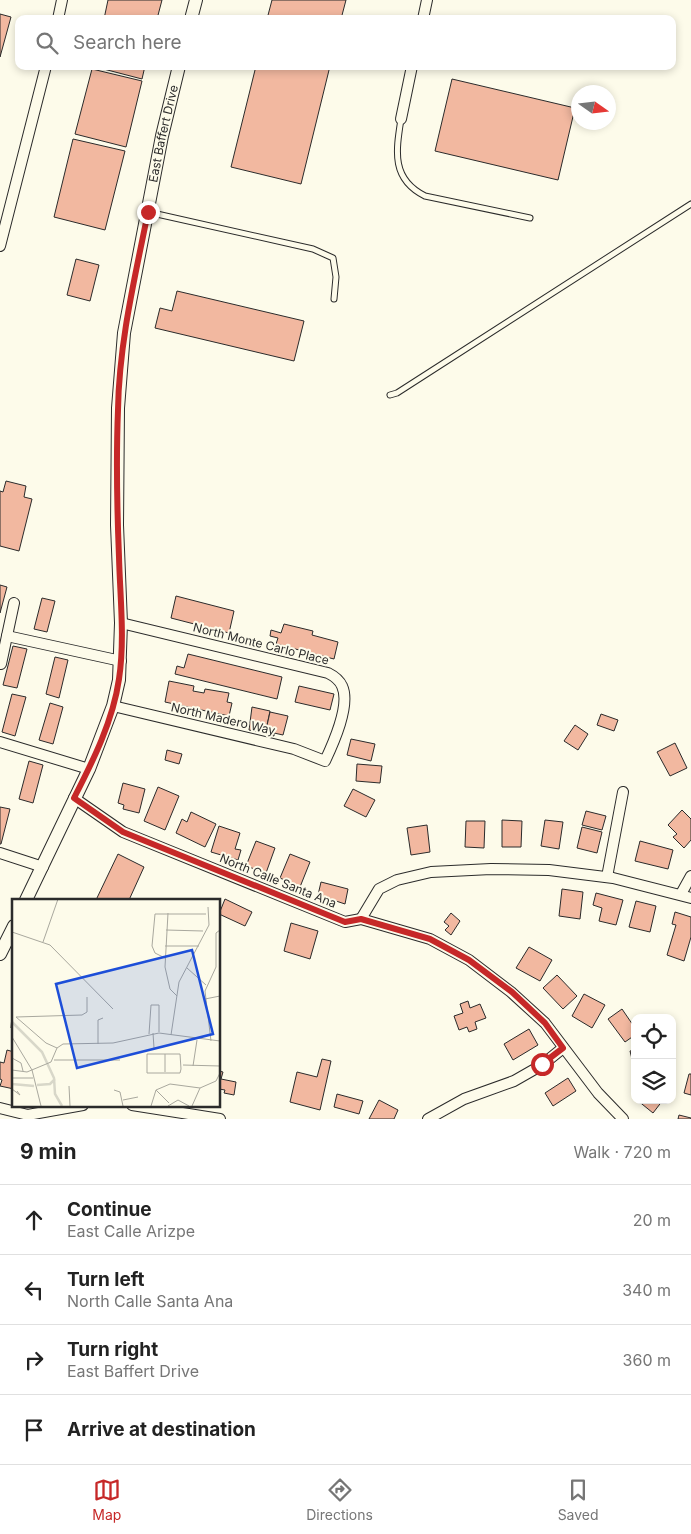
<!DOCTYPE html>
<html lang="en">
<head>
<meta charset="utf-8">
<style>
	body { margin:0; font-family:Inter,sans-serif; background:#f6f6f6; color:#222 }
	.controls { position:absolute; right:15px; bottom:15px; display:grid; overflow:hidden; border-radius:10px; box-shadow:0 2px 8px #0003 }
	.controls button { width:45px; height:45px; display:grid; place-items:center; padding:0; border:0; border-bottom:1px solid #e0e0e0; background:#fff; color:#222; font:25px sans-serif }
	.compass { position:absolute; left:571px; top:85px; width:45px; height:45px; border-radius:50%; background:#fff; box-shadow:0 2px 8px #0003; rotate:104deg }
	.stop { position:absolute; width:15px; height:15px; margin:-11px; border:4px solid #c62828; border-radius:50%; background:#fff }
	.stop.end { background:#c62828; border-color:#fff; box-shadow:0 1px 5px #0008 }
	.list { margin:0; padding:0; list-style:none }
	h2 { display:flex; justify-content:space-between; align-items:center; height:65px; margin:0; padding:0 20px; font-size:21px }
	h2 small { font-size:16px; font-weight:400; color:#767676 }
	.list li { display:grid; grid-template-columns:32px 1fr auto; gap:15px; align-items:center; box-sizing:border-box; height:70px; padding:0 20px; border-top:1px solid #e0e0e0 }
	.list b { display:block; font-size:19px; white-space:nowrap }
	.list p { margin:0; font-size:16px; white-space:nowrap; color:#767676 }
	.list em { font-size:16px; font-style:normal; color:#767676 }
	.icon { flex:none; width:28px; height:28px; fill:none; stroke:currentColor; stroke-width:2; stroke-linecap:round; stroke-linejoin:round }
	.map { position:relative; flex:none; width:691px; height:1119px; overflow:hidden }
	.search { position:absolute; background:#fff; box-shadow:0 2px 8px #0003; left:15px; right:15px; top:15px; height:55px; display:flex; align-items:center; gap:12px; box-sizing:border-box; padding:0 18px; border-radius:10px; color:#767676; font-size:19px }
	.sheet { height:345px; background:#fff }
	nav { display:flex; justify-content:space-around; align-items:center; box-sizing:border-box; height:70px; border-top:1px solid #e0e0e0; background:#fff; font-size:14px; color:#767676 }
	nav a { display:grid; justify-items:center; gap:2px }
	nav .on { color:#c62828 }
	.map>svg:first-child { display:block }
	.building { fill:#f2b8a0; stroke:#2b2b2b }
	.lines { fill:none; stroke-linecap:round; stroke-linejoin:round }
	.service-casing { stroke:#2b2b2b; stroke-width:7 }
	.minor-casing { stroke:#2b2b2b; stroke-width:12 }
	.tertiary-casing { stroke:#2b2b2b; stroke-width:14 }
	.service { stroke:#fdfbea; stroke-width:5 }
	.minor { stroke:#fdfbea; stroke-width:10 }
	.tertiary { stroke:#fdfbea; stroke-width:12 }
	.route { stroke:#c62828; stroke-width:6 }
	.labels { text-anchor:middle; stroke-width:4; stroke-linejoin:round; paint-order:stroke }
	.street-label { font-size:12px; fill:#2b2b2b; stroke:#fdfbea }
	.inset-river { fill:none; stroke:#d8d7c9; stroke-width:2.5 }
	.inset-road { fill:none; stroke:#a9a89e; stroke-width:1 }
	.view { fill:#1d4ed8; fill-opacity:0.15; stroke:#1d4ed8; stroke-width:2.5 }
	.inset-edge { fill:none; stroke:#2b2b2b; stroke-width:2.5 }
</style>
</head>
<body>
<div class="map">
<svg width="691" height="1119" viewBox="0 0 691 1119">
	<rect width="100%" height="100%" fill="#fdfbea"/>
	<g class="building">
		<path d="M108,0H162L157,19H104Z"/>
		<path d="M272,0H346L341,19H267Z"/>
		<path d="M0,14L11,17L0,57Z"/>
		<path d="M92,66H145L142,79Z"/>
		<path d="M256,66H330L301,184L231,167Z"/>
		<path d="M92,69L142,81L126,147L75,134Z"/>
		<path d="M452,79L575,108L558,180L435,151Z"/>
		<path d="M73,139L125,151L105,230L54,217Z"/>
		<path d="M76,259L99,265L90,301L67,295Z"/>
		<path d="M177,291L304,321L294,361L155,328L160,308L172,311Z"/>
		<path d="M6,481L26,486L24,497L32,499L19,551L0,546V491L3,492Z"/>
		<path d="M0,585L7,587L0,613Z"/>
		<path d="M176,596L234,611L229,633L171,618Z"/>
		<path d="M42,598L55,601L47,632L34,629Z"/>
		<path d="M284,624L313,631L312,635L338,642L334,659L276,644L278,638L270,636L271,630L281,633Z"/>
		<path d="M13,646L27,649L17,688L3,685Z"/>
		<path d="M188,654L282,677L277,699L175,674L177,666L184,668Z"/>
		<path d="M55,657L68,660L59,698L46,694Z"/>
		<path d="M169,681L194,686L193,691L204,693L205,689L229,693L227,702L232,703L229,716L165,702Z"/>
		<path d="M299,686L334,694L330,710L295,702Z"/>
		<path d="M12,694L26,697L15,736L2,732Z"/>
		<path d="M50,703L63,707L53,744L39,740Z"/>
		<path d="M252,707L270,711L266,730L259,728V732L249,730Z"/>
		<path d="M270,712L288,716L283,735L274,733V736L267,734L268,730H266Z"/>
		<path d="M601,714L618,720L614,731L597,725Z"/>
		<path d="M575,725L588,734L578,750L564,741Z"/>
		<path d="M351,739L375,744L371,761L347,755Z"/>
		<path d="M675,743L687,768L670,776L657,752Z"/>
		<path d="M167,750L182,754L179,764L165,760Z"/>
		<path d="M29,761L43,765L33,803L19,799Z"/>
		<path d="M357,764L382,766L380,783L356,781Z"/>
		<path d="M123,783L145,789L139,813L123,809L124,805L118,803Z"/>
		<path d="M158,787L179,796L165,830L144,821Z"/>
		<path d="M353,789L375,800L366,817L344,806Z"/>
		<path d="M0,807L10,809L1,844H0Z"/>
		<path d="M682,810L691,819V840L684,848L673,837L677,834L668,825Z"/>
		<path d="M586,811L606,816L602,830L582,825Z"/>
		<path d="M191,812L216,824L205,847L176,833L182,819L187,822Z"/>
		<path d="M502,820L522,821L521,847H502Z"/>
		<path d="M545,820L563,822L559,849L541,846Z"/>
		<path d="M466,821H485L484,848L465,847Z"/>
		<path d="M427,825L430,852L411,855L407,828Z"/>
		<path d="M219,826L240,833L235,849L241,850L238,860L211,852Z"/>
		<path d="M582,827L602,832L597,853L577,848Z"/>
		<path d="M256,841L275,848L266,873L246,866Z"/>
		<path d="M640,841L673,850L668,869L635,861Z"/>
		<path d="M118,854L144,867L129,900H96Z"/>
		<path d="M290,854L310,862L300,887L280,878Z"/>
		<path d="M321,882L348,889L345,904L318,895Z"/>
		<path d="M562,889L583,892L580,919L559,916Z"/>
		<path d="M596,893L623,900L616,925L599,921L602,908L593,905Z"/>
		<path d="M225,899L252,912L245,926L219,914Z"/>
		<path d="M636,901L656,906L650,932L629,927Z"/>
		<path d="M675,912L691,917V937L684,961L667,955L676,925L672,924Z"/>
		<path d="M451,913L460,921L451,935L445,930L449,926L444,922Z"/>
		<path d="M291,923L318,931L310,959L284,951Z"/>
		<path d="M529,947L552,960L540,981L516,968Z"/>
		<path d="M557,975L577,996L563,1009L543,988Z"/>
		<path d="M584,994L605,1005L592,1028L572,1016Z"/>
		<path d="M468,1001L470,1008L480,1004L486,1018L475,1022L477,1029L469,1032L467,1027L459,1030L454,1016L463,1013L460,1004Z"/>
		<path d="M622,1009L635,1028V1035L625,1042L608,1019Z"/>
		<path d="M12,1015H14V1028H11Z"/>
		<path d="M529,1029L538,1045L513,1060L504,1044Z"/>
		<path d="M7,1050L14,1052V1089L0,1086L2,1080L0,1079V1062L4,1063Z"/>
		<path d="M635,1050V1071L630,1051Z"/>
		<path d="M322,1059L331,1061L320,1110L290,1102L297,1072L317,1077Z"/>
		<path d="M219,1071L223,1072L221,1079L236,1082L234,1095L224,1093L225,1090L219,1089Z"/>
		<path d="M689,1074H691V1095L684,1093Z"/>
		<path d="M568,1078L576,1091L553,1106L545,1093Z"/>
		<path d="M337,1094L363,1101L359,1114L334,1107Z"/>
		<path d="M379,1100L398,1110L394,1119H369Z"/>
		<path d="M637,1100H663L653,1113Z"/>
		<path d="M679,1115L691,1118V1119H678Z"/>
	</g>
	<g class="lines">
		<defs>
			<g id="service">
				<path d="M401,119C396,151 391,179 425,196L530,218"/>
				<path d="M148,212L313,249L333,258L336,277L334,299"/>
				<path d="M390,395L397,393L691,204"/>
			</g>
			<g id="minor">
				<path d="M58,19L62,0"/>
				<path d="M423,19L427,0"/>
				<path d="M401,119L412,66"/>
				<path d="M0,246L46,66"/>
				<path d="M7,636L121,661"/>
				<path d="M1,664L14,603"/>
				<path d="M113,706L294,749L325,761C333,744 351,705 342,686C339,679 334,676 328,673L121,623"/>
				<path d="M0,742L89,769"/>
				<path d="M74,798L123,832L345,922L361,919L430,939L469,960L511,992L545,1023L598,1093L623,1119"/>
				<path d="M0,853L43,867"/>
				<path d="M607,877L623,792"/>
				<path d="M681,894L691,876"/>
				<path d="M361,919L379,889L397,880L431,872L491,869L549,870L613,878L691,898"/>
				<path d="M132,1105L220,1119"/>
				<path d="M0,1108L28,1115L83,1105"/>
				<path d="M428,1119L464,1099L514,1081L542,1065L563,1048"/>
			</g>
			<g id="tertiary">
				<path d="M191,19L196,0"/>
				<path id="s1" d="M26,900L89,769L113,706L119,680L121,623L117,525L118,408L124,333L162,136L179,66"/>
				<path d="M0,954L14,926"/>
			</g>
		</defs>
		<use href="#service" class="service-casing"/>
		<use href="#minor" class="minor-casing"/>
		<use href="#tertiary" class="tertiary-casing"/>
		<use href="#service" class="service"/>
		<use href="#minor" class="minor"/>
		<use href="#tertiary" class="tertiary"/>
	</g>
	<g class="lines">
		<path class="route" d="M148,212C135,277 119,343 118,410C116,459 117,508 119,557C120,597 125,639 119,679C113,721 93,761 74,798L123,832L345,922L361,919L430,939L469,960L512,992L545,1023L563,1048L542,1064"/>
	</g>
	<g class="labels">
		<g class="street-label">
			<text dy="4" stroke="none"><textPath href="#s1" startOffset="790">East Baffert Drive</textPath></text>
			<text transform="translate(261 644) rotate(14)" y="4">North Monte Carlo Place</text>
			<text transform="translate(223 719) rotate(13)" y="4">North Madero Way</text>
			<text transform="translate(278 881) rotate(22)" y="4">North Calle Santa Ana</text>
		</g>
	</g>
	<g transform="translate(12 899)">
		<rect width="208" height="208" fill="#fdfbea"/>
		<path class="inset-river" d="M0,123L30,153L42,179L43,195L50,207M0,185L22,187M25,186L38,185L43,180"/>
		<path class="inset-road" d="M156,14L153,68L158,90L165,97M154,31L191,32M0,33L38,46L101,110M31,43L46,0M153,47H187M153,59L143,54L140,47L143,15H194M175,69L194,86M193,100L208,97M141,134L142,149M137,135L139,106H147V133M159,136L167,83L197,26L196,8M0,138L20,171L29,207M199,142L193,92L204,68V34L208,31M86,145V121L91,119M45,149L34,144L4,118L70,116L75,113V98M135,155H168L169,170L168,174H135ZM0,159L9,164L11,172M42,161H108M171,166L208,167M181,167L185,141M0,171L15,173L39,163L45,149L51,145L101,144L147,134L208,142M153,173V155M0,179H21M57,187L58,207M0,190L8,196L5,192M102,191L108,193L111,207M144,191L158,185L188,189M144,191L157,204M111,201L126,198M139,207L144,191M156,207L166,201L177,207M180,207L188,189L204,182L208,174"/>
		<path class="view" d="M180,51L201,135L65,169L44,85Z"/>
		<rect width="208" height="208" class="inset-edge"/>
	</g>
</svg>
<div class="controls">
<button><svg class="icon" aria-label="locate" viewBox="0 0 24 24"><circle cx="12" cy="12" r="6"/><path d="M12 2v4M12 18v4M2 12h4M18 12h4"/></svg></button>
<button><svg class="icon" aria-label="layers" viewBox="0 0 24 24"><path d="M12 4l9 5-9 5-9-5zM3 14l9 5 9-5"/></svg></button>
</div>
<svg class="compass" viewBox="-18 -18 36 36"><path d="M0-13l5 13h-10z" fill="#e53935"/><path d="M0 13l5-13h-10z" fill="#767676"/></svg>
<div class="stop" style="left:542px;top:1064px"></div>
<div class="stop end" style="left:148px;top:212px"></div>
<div class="search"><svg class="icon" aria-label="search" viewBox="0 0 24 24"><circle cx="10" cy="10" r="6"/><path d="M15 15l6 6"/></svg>Search here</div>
</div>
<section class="sheet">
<h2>9 min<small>Walk · 720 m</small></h2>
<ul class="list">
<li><svg class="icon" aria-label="ahead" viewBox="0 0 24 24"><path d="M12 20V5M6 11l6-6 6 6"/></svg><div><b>Continue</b><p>East Calle Arizpe</p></div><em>20 m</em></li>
<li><svg class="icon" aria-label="left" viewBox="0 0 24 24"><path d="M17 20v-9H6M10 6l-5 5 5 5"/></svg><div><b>Turn left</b><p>North Calle Santa Ana</p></div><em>340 m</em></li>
<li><svg class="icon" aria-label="right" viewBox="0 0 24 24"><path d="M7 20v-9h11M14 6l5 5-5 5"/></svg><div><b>Turn right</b><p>East Baffert Drive</p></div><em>360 m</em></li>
<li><svg class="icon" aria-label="arrive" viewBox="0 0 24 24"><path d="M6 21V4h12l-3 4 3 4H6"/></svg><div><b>Arrive at destination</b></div></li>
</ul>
</section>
<nav>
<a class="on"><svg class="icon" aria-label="map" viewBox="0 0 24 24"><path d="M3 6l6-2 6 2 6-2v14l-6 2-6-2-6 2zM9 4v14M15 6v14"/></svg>Map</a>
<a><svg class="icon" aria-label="directions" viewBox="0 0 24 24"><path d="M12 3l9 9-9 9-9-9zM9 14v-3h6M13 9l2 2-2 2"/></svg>Directions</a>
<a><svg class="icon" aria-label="saved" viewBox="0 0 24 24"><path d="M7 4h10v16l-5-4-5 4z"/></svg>Saved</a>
</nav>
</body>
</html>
